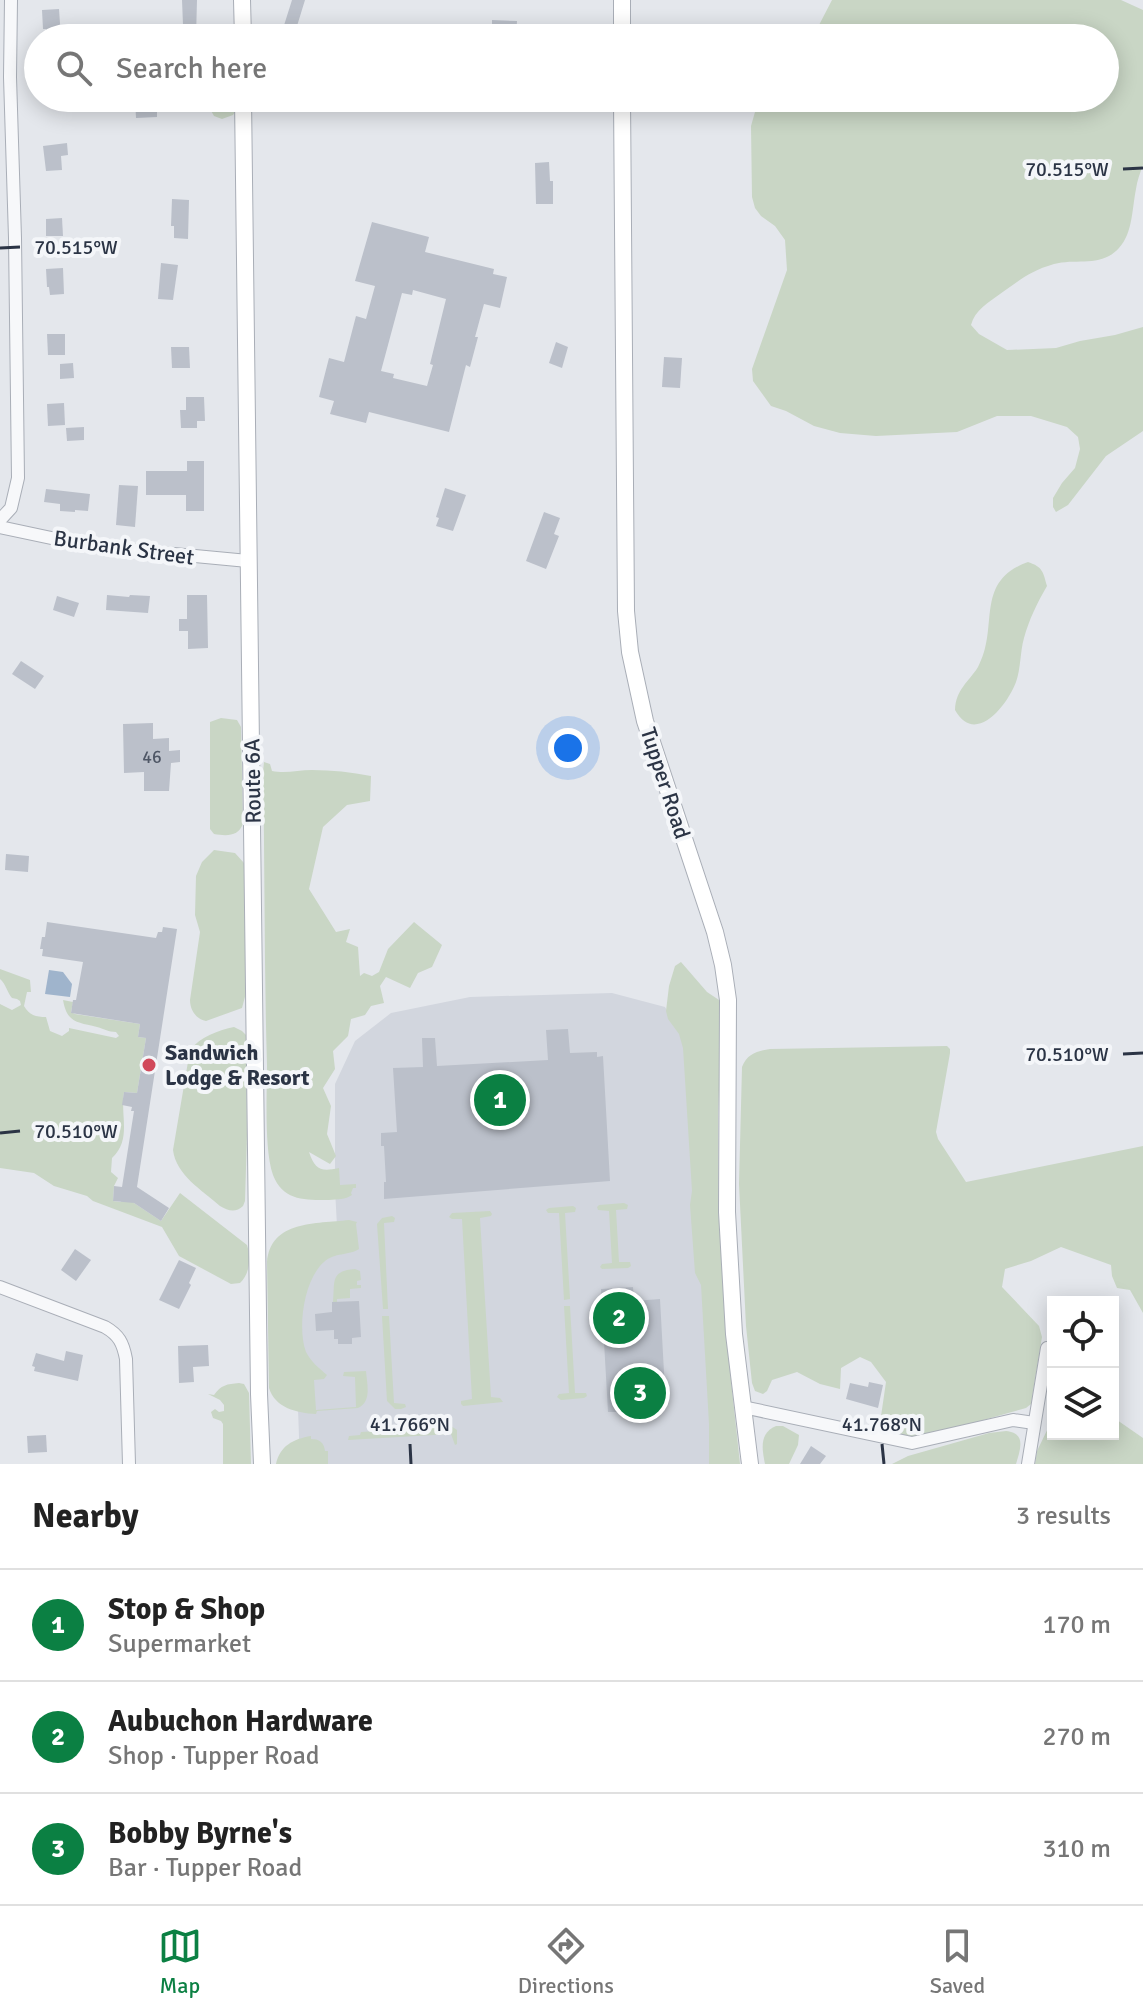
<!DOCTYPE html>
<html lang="en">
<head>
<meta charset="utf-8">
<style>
	body { margin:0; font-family:Signika,sans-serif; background:#f2f2f2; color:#222 }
	.controls { position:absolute; right:24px; bottom:24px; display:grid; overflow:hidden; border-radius:0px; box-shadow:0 4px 20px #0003 }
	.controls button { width:72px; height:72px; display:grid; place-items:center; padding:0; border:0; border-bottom:2px solid #e0e0e0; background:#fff; color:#222; font:40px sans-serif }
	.you { position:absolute; left:568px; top:748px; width:28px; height:28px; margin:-20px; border:6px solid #fff; border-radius:50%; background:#1a73e8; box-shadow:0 0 0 12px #1a73e833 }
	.badge { display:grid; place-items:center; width:52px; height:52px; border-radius:50%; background:#0b8043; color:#fff; font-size:26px; font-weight:700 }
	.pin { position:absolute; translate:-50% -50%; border:4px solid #fff; box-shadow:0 2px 8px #0006 }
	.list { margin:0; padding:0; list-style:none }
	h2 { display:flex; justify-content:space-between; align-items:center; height:104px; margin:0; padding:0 32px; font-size:34px }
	h2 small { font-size:26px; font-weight:400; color:#767676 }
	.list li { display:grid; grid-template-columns:52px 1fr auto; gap:24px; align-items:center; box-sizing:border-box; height:112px; padding:0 32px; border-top:2px solid #e0e0e0 }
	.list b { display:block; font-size:30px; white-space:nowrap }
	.list p { margin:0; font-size:26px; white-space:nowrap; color:#767676 }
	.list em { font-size:26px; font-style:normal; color:#767676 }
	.icon { flex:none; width:44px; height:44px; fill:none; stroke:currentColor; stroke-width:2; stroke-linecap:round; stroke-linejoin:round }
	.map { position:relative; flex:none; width:1143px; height:1464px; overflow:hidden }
	.search { position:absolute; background:#fff; box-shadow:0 4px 20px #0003; left:24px; right:24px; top:24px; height:88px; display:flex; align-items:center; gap:20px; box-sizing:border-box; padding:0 28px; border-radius:44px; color:#767676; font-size:30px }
	.sheet { height:440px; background:#fff }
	nav { display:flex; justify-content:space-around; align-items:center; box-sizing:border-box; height:112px; border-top:2px solid #e0e0e0; background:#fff; font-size:22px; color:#767676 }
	nav a { display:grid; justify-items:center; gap:4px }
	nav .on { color:#0b8043 }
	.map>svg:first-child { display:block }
	.built { fill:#d2d6de }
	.green { fill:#c9d6c5 }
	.water { fill:#9fb4cc }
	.building { fill:#bbc0ca; fill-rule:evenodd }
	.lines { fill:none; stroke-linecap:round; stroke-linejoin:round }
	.street-casing { stroke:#a9aeb7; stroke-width:14 }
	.secondary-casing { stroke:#a9aeb7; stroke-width:18 }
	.street { stroke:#f7f8fa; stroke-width:12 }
	.secondary { stroke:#fff; stroke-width:16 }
	.ticks { fill:none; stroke:#2b3445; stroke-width:3 }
	.poi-dot { fill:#d1495b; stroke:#f4f6f9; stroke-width:3 }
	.labels { text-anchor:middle; stroke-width:8; stroke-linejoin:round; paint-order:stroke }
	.number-label { font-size:18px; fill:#4f5766 }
	.street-label { font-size:22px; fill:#2b3445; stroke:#f4f6f9 }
	.poi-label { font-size:22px; font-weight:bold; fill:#2b3445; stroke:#f4f6f9; text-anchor:start }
	.ticks-label { font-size:20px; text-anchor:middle; fill:#2b3445; stroke:#f4f6f9; stroke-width:8; stroke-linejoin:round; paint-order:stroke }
</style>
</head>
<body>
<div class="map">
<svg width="1143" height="1464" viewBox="0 0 1143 1464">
	<rect width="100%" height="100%" fill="#e4e7ec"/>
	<path class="built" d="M612,993L665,1007L690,1051L725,1464H300L294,1299L310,1266L338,1245L335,1189V1084L355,1041L391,1013L470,997Z"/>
	<g class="green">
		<path d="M832,0H1121L1143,10V165C1140,173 1137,181 1136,189C1132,208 1133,233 1119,248C1101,268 1077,258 1054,264C1030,271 1020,280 1000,294C988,303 975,310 971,325L979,334L1007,350L1056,348L1080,341L1115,335L1143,327V431L1106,456L1068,505L1056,512L1053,507V498L1062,483L1075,468L1080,449L1078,437L1067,427L1031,416H997L957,432L876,436L840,433L814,426L786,411L771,406L753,381L752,369L787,270L785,240L775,226L761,216L755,208L752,197L751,126L759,98H1105V38H809L818,27Z"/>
		<path d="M209,98H236L235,112L233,115L222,119L214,116L209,107Z"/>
		<path d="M1028,562C1043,567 1043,572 1047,586C1037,603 1029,620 1024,638C1020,652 1021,668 1016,682C1007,706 975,746 955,710C956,689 968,683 978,667C1000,627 973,582 1028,562Z"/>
		<path d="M221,718L237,720L241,727L243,823C239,837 226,836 214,834L210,829V722Z"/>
		<path d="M264,762L270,764L272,771C286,774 298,770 312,770C332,770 351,772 371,776L370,801L347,805L323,827L309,889L336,932L350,929L346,942L358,947L360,976L364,973L372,976L379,972L388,949L414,922L442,945L432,967L418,973L410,988L386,977L380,986L384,1003L371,1006L365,1015L351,1019L348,1036L333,1051L335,1069L323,1088L331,1106L327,1134L336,1156L330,1164L309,1152C315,1170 321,1172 339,1168L340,1185L356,1184V1188H353L351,1193L352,1195C345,1200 338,1199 329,1200C305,1200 283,1201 273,1175C264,1149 267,1094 267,1065C264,968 265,870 263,772Z"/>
		<path d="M214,850L235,853L244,863L246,993L242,1008L206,1021C196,1019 190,1010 190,1000L200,932L195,915L196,876L202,862Z"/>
		<path d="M681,962L707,992L719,1000L721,1042L718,1113V1206L728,1352L740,1464H709V1424L701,1285L695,1273L690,1205L692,1191L683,1048L679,1034L668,1019L666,1011L669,986L675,966Z"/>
		<path d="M0,969L30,980L31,992H27L24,1006C29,1015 36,1017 46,1017L50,1031L62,1036L69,1031V1028L116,1038L119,1036L116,1032C108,1032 105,1029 97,1027C77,1022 67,1023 63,1000L73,1002L71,1012L75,1014L140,1024L138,1037L146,1038L137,1093L124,1092C120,1116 132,1139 112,1158L111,1172L118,1178L114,1186L113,1201L121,1202L122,1195L161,1221L180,1193L247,1245C251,1257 250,1274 240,1283L231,1284L179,1256L162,1227L93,1201L87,1196L54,1186L34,1173L0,1168V1004L12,1010L21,1005L20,1001L17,999L12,998C7,992 6,984 0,979Z"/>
		<path d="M234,1027L242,1031L246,1035L247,1135L245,1201L243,1206C236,1213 228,1211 220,1206C202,1190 176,1175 173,1150L190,1050C200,1037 219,1030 234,1027Z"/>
		<path d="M947,1046L950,1049V1053L936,1132L938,1139L966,1182L1143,1146V1313L1130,1290L1117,1288L1112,1276L1111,1265L1061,1247L1031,1261L1005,1269L1002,1287L1039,1326L1042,1337L1031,1404L1026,1408L920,1438L882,1433L880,1423L886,1382L871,1362L860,1357L841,1368L840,1389L820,1384L797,1372L772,1380L767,1391L763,1394L755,1391L752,1383L746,1326L739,1184L742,1067C747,1054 757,1051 770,1049Z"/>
		<path d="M624,1203L628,1205L627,1209L616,1210L619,1262H630L631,1266L628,1268L602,1269L600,1267L602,1264L612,1263L609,1211L598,1210L597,1207L599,1205Z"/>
		<path d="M573,1206L576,1208L575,1212L565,1213L570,1299L564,1300L559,1213H548L546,1210L549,1208Z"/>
		<path d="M490,1211L492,1214L491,1216L480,1218L491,1397L500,1398L503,1402L463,1406L461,1404V1401L472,1399L462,1219H452L449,1217L452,1213Z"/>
		<path d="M392,1216L395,1218L394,1222L384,1223L388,1309H383L377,1224L382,1218Z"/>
		<path d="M349,1220L357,1222L356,1224L359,1249C348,1256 335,1252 324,1262C304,1279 297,1328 306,1352C311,1362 319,1368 327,1375L324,1379L314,1380L316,1410L356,1407L355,1377L343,1376L344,1372L366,1371C367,1384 372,1402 358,1408L317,1411L316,1414C297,1413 275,1408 269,1388L267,1262C271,1220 316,1224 349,1220Z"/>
		<path d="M355,1269L360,1271L361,1280L357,1281V1285H361V1288L350,1289V1298L337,1299V1302H333C335,1281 330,1271 355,1269Z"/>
		<path d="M564,1306H570L575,1393H586L587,1396L584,1398L561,1400L557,1397L559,1394L569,1393Z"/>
		<path d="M382,1316H389L394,1403L405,1404L406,1407L401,1409H395L387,1401Z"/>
		<path d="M1053,1361V1434H1113V1413L1117,1420L1143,1438V1464H1035L1037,1451L1051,1422L1049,1389Z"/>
		<path d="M239,1383L244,1384L249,1393L251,1464H223V1424L221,1421L213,1418L211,1412L215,1409L219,1412L224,1411V1405L220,1400L208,1394L214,1395C221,1385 227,1384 239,1383Z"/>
		<path d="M451,1426L457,1430V1444L455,1445L451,1434L348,1440L349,1436L360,1435L361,1432Z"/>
		<path d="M776,1426H783L799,1435L798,1445L789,1464H765C762,1449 759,1433 776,1426Z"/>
		<path d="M1006,1431C1027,1433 1020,1450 1016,1464H892L908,1456L989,1433Z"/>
		<path d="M311,1436V1439C319,1439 324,1442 325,1451H328V1464H276C280,1446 293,1439 311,1436Z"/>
	</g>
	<path class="water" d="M49,970L63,972L72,984L70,997L45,994Z"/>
	<g class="building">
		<path d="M182,0H197L196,38H180V25H183Z"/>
		<path d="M292,0H305L297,26H300L297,38H280Z"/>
		<path d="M59,9L61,38H46V29H43L42,10Z"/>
		<path d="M492,20L517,21L516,38H492Z"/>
		<path d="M135,98H159V111H157V117L136,118Z"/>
		<path d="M67,143L68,155L61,156L62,170L46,171L43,146Z"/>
		<path d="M549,162L550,181H553V204H536L535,163Z"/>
		<path d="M172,199L189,200L188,239L174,238V226H171Z"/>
		<path d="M62,218L63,236H46V219Z"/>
		<path d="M372,222L429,237L425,252L494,269L493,274L507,277L500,308L484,304L475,337H478L470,367L466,365L449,432L369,412L366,423L330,414L334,401L319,397L329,358L344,362L356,316L366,319L375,286L355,281ZM413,290L446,299L430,364L433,365L427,386L393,378L394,374L381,371L402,293L412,295Z"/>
		<path d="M161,263L178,265L173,300L158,299Z"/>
		<path d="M63,268L64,294L50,295L49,287H47L46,269Z"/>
		<path d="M47,334H65V355H48Z"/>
		<path d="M556,342L568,347L562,368L549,363Z"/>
		<path d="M171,347H189L190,368H172Z"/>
		<path d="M664,357L682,358L680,388L662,387Z"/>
		<path d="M73,363L74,378L60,379V364Z"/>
		<path d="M186,397H204L205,421H197V428H181L180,410H186Z"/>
		<path d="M64,403L65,425L48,426L47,404Z"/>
		<path d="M84,427V440L67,441L66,428Z"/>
		<path d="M187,461H204V511H186V495H146V471H187Z"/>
		<path d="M119,485L138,486L135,527L116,525Z"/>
		<path d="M445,488L466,495L453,531L436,526L439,518L436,517Z"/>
		<path d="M46,489L90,494L88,511L75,510V512L60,511V504L44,502Z"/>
		<path d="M544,512L560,518L554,534L559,536L546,569L526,561Z"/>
		<path d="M107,595L129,597L130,595L150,596L148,613L106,610Z"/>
		<path d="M187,595H207L208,648L188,649V631H179V619H187Z"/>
		<path d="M57,596L79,603L74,617L53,610Z"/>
		<path d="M21,661L44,676L35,689L12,674Z"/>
		<path d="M153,723V739L169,738V751L180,750V762L171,763L169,791H144V772L124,773L123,724Z"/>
		<path d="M6,854L29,856L28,872L5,870Z"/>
		<path d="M47,922L156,938L158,932H162L163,927L177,929L137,1187L169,1208L161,1221L134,1203L113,1201L114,1186L122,1187L134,1111H131L132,1107L122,1105L124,1092L137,1093L146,1038L138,1037L140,1024L71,1013L73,1000H76L83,962L42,956L43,949H40L42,937H45Z"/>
		<path d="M568,1029L570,1053L597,1052V1057L603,1056L610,1181L384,1199V1182H386L384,1146H381V1133L397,1132L393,1068L423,1067L422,1038H435L437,1066L548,1060L546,1030Z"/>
		<path d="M75,1249L91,1260L76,1281L61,1270Z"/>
		<path d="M179,1260L196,1268L189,1283L191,1285L179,1309L159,1300Z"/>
		<path d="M633,1287L634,1301L660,1299L666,1409L633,1412H608L601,1289Z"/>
		<path d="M359,1301L361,1337L352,1338V1344H338V1339H334V1330L316,1331L315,1314L332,1312V1302Z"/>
		<path d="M208,1345L209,1366L193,1367L194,1382L179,1383L178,1346Z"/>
		<path d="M66,1351L83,1355L78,1381L34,1371L35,1367L32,1366L36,1353L64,1361Z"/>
		<path d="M869,1382L883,1385L878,1408L846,1399L850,1383L868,1387Z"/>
		<path d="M46,1435L47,1452L28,1453L27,1436Z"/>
		<path d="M811,1446L826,1456L820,1464H800Z"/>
	</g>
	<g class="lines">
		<defs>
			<g id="street">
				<path d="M0,520L11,508L18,478L15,238L10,77L11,0"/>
				<path d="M0,527L89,546L248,561"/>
				<path d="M0,1287L105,1327C119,1335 123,1343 126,1359L129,1464"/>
				<path d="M743,1407L912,1443L1013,1420L1034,1423"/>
				<path d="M1028,1464L1047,1348"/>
			</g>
			<g id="secondary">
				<path d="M242,0L243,38"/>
				<path d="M622,38V0"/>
				<path d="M243,98L259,1394L262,1464"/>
				<path d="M622,98L626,611L630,652L645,721L715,932L723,965L728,1000L727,1212L734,1334L750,1464"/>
			</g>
		</defs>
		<use href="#street" class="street-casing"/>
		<use href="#secondary" class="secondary-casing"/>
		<use href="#street" class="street"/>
		<use href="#secondary" class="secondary"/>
	</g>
	<path class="ticks" d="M1123,169L1143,168M0,248L20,247M1123,1054L1143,1053M0,1133L20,1131M410,1444L411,1464M882,1444L884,1464"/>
	<circle class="poi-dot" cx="149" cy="1065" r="8"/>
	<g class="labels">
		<g class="number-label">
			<text x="152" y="763">46</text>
		</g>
		<g class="street-label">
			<text transform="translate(124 547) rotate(8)" y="8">Burbank Street</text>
			<text transform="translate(252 781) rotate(-91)" y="8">Route 6A</text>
			<text transform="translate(666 783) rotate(72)" y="8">Tupper Road</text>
		</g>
		<g class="poi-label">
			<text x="165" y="1060">Sandwich<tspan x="165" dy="25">Lodge &amp; Resort</tspan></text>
		</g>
	</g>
	<g class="ticks-label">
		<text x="1067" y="176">70.515°W</text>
		<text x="76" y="254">70.515°W</text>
		<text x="1067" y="1061">70.510°W</text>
		<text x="76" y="1138">70.510°W</text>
		<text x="410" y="1431">41.766°N</text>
		<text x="882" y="1431">41.768°N</text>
	</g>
</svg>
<div class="controls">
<button><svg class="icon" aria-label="locate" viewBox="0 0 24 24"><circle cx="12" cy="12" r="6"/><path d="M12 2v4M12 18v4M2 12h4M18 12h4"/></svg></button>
<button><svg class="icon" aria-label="layers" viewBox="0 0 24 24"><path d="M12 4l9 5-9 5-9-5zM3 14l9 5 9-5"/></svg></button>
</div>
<div class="you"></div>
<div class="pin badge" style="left:500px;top:1100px">1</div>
<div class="pin badge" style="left:619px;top:1318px">2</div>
<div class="pin badge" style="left:640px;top:1393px">3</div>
<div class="search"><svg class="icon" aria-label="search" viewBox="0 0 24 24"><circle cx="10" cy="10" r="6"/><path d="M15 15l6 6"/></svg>Search here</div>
</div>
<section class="sheet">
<h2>Nearby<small>3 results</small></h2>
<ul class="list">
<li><span class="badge">1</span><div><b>Stop &amp; Shop</b><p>Supermarket</p></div><em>170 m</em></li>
<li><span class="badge">2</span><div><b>Aubuchon Hardware</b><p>Shop · Tupper Road</p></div><em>270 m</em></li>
<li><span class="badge">3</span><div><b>Bobby Byrne's</b><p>Bar · Tupper Road</p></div><em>310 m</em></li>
</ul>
</section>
<nav>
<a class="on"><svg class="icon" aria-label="map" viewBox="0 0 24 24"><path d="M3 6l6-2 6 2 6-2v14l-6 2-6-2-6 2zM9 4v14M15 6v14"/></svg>Map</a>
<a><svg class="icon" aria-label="directions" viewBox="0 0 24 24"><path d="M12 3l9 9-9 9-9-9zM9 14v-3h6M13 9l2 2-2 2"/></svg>Directions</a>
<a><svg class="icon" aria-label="saved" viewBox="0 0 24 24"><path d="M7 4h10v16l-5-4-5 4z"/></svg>Saved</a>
</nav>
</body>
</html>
